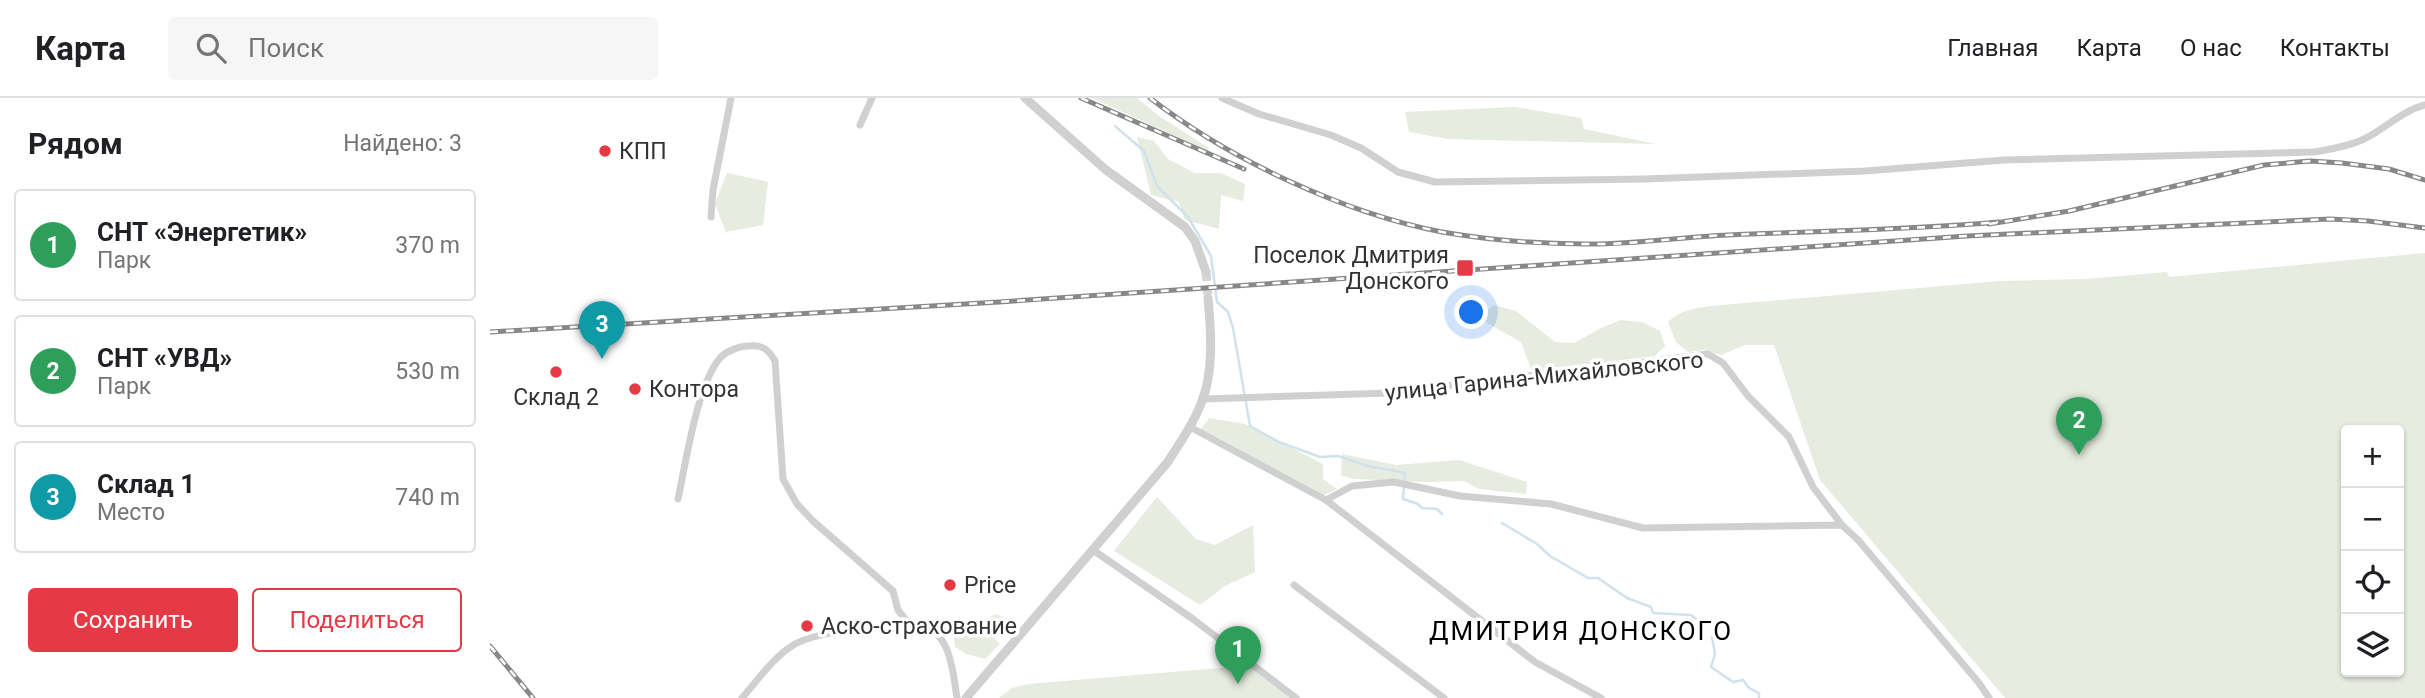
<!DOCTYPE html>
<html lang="ru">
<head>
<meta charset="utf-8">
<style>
	body { margin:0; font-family:Roboto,sans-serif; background:#f6f6f6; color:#202124 }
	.controls { position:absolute; right:21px; bottom:21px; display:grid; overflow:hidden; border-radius:7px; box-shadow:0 2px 5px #0004 }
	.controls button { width:63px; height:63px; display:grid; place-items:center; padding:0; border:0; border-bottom:2px solid #e0e0e0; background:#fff; color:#202124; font:35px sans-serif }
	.you { position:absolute; left:982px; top:215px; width:24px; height:24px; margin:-18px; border:5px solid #fff; border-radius:50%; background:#1a73e8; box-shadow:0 0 0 10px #1a73e833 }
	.badge { display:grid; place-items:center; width:46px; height:46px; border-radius:50%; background:#e63946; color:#fff; font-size:23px; font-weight:700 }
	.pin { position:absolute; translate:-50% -58px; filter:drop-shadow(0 2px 4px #0008) }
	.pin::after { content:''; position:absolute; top:37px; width:24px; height:21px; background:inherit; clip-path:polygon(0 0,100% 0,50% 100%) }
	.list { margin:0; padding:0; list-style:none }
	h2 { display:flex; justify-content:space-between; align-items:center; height:91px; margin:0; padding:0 28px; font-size:30px }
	h2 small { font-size:23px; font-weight:400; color:#757577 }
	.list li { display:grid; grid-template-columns:46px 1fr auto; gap:21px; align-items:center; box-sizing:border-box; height:112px; margin:0 14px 14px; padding:0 14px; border:2px solid #e0e0e0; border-radius:7px }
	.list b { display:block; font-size:26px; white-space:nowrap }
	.list p { margin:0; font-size:23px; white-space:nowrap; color:#757577 }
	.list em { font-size:23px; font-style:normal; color:#757577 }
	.actions { display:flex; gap:14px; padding:21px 28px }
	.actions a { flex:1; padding:16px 0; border:2px solid #e63946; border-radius:7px; text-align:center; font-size:24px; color:#e63946 }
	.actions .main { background:#e63946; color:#fff }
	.icon { flex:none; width:38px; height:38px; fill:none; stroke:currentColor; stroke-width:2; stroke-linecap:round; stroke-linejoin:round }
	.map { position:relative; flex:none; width:1935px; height:600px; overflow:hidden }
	header { display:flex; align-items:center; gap:42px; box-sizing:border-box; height:98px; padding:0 35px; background:#fff; border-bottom:2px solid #e0e0e0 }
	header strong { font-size:33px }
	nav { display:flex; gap:38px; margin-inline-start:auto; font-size:24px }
	.search { width:490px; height:63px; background:#f6f6f6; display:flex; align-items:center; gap:18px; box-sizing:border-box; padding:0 24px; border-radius:7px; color:#757577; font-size:26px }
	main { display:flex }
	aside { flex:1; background:#fff }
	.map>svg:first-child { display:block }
	.green { fill:#e6ecdf; fill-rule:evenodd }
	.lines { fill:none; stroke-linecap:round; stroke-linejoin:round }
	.stream { stroke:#cfe2ee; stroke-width:2.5 }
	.tertiary-tunnel { stroke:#d6d6d6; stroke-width:9; stroke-dasharray:9 4.5; stroke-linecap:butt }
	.minor { stroke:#d0d0d0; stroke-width:7 }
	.tertiary { stroke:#d0d0d0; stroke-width:9 }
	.rail-casing { stroke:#888; stroke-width:5 }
	.rail { stroke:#fff; stroke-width:2.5; stroke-dasharray:8; stroke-linecap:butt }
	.poi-dot { fill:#e63946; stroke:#fff; stroke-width:2.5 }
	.labels { text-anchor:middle; stroke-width:7; stroke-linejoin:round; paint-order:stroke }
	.poi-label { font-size:23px; fill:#333; stroke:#fff; text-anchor:start }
	.street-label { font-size:23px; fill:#333; stroke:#fff }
	.quarter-label { font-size:26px; letter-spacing:2px; fill:#000; stroke:#fff }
</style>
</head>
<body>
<header>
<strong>Карта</strong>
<div class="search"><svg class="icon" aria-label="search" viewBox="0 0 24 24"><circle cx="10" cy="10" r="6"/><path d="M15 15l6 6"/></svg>Поиск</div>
<nav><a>Главная</a><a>Карта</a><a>О нас</a><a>Контакты</a></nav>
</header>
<main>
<aside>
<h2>Рядом<small>Найдено: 3</small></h2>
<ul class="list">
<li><span class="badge" style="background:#2e9e5b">1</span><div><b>СНТ «Энергетик»</b><p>Парк</p></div><em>370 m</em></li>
<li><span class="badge" style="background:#2e9e5b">2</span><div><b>СНТ «УВД»</b><p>Парк</p></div><em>530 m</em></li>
<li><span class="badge" style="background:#0f9aa8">3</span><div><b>Склад 1</b><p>Место</p></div><em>740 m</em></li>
</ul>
<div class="actions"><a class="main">Сохранить</a><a>Поделиться</a></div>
</aside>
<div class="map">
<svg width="1935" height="600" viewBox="0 0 1935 600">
	<rect width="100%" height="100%" fill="#fff"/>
	<g class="green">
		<path d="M602,0H647L669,18L719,50L718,53Z"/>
		<path d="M1025,9L1091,20L1094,31L1166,46L958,41L919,34L915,14Z"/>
		<path d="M647,39L664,43L678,61L705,75H731L755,86L753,103L731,97L729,131L695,122L689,104L661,97Z"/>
		<path d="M237,75L278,84L273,127L236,134L225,106Z"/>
		<path d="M1935,155V600H1515L1330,382L1284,247H1255L1231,257L1214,252L1198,254L1186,244L1178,224C1193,210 1212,209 1232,207L1510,183L1596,181L1677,174L1679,179ZM1856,332H1909V574H1856Z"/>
		<path d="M1004,207L1026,213L1065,244L1084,245L1111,230L1131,222L1152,224L1170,233L1175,248L1165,258L1042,273L1031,244L997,225L991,217Z"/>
		<path d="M719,320L755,326L833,366V381L847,391L834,397L711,331Z"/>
		<path d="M852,356L906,367L969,362L1037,384L1036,396L989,391L974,383L939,384L863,381L851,377Z"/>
		<path d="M667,399L706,441L725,447L763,427L765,474L735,488L710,507L624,453Z"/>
		<path d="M506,516L523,523L525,529L518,534L507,524L491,531V539H503L510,546L495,561L476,556L465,549L464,537Z"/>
		<path d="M765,567L809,600H509L522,590L539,586Z"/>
	</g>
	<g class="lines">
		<g class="stream">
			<path d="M625,28L654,53L667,88L698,119L721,158L727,204L738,214L743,230L760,328L789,344L830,359L848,358L878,368L915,375L913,401L928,406L932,410L947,411L952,416"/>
			<path d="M1012,425L1047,446L1060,458L1098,480H1108L1137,500L1161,509L1163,515L1201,517L1213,526L1221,527L1229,535L1222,539L1225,556L1221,569L1243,584L1253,582L1259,590L1269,595V600"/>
		</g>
		<path class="tertiary-tunnel" d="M716,174L718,200"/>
		<g class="minor">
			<path d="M732,0L769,16L841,37L871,50L908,74L945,84L1155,81L1375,73L1514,62L1824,54C1840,51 1857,49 1872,42C1894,32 1911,13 1935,7"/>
			<path d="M370,27L382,0"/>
			<path d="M221,119L223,92L241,0"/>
			<path d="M713,301L900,295L1218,256L1233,265L1258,298L1299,339L1323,389L1352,427"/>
			<path d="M700,329L836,402L1045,564L1111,600"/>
			<path d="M188,401C196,364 207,287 230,260C236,253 250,248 259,248C273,247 278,251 285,263L293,381L307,406L323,423L403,493L408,512L420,527"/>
			<path d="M836,402L862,388L904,384L970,398L1061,406L1153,430L1352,427L1369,443L1489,585L1499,600"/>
			<path d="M603,452L703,521L806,600"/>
			<path d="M804,487L954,600"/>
			<path d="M252,600C268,582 284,558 305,546C331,532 396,528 427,527C461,530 463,575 467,600"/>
		</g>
		<g class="tertiary">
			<path d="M535,0L616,72L695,129L705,143L716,174"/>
			<path d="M476,600L677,365C690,345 704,325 712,303C724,273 721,232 718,200"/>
		</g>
		<defs>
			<g id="rail">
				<path d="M591,0L754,71"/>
				<path d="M660,0C739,61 853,115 952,134C999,142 1047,146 1095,146C1142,147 1190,139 1238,137C1328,133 1418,132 1508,124"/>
				<path d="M1499,126L1579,113L1774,67L1820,63L1852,65L1899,71L1935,82"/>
				<path d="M0,234L509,204L1477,138L1840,121L1878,123L1935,130"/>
				<path d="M0,548L43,600"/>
			</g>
		</defs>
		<use href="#rail" class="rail-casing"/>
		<use href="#rail" class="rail"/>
	</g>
	<g class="poi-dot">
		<circle cx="115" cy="53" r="7"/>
		<rect x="966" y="161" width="18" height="18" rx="3.5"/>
		<circle cx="66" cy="274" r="7"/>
		<circle cx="145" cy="291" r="7"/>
		<circle cx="460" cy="487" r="7"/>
		<circle cx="317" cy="528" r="7"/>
	</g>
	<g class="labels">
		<g class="poi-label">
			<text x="129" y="61">КПП</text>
			<text x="959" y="165" text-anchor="end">Поселок Дмитрия<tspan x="959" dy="26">Донского</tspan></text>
			<text x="159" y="299">Контора</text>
			<text x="66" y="307" text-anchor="middle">Склад 2</text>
			<text x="474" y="495">Price</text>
			<text x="331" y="536">Аско-страхование</text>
		</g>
		<g class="street-label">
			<text transform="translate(1054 278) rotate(-6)" y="8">улица Гарина-Михайловского</text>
		</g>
		<g class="quarter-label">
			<text x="1091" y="542">ДМИТРИЯ ДОНСКОГО</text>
		</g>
	</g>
</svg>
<div class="controls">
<button>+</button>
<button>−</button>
<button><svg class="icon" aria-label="locate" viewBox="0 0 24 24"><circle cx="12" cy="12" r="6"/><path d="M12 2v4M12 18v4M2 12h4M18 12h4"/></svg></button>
<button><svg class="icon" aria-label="layers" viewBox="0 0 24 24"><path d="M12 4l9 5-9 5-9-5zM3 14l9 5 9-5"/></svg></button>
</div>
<div class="you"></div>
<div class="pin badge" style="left:748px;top:586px;background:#2e9e5b">1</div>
<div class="pin badge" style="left:1589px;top:357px;background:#2e9e5b">2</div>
<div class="pin badge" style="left:112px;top:261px;background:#0f9aa8">3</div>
</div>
</main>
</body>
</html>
